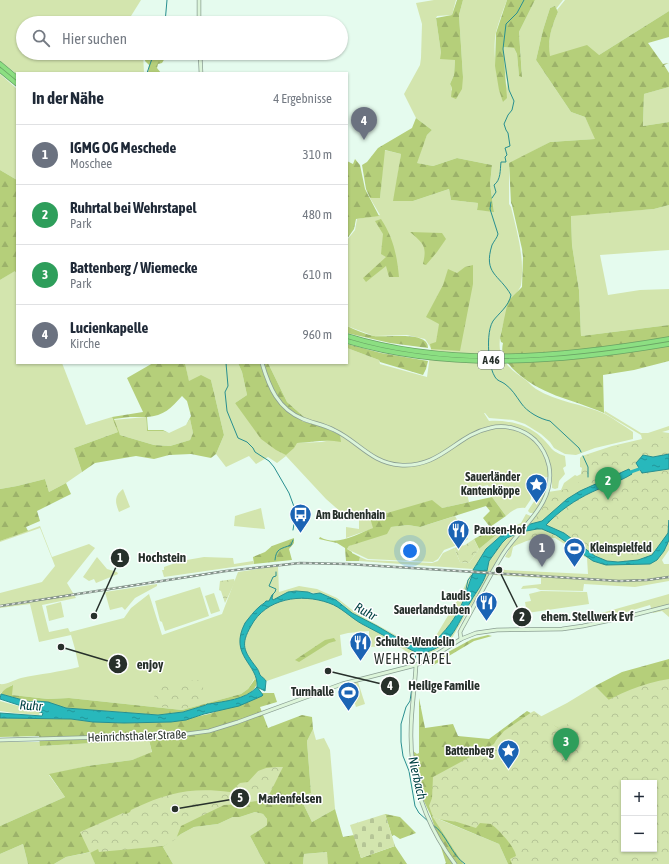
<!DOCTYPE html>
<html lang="de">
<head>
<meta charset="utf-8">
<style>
	body { margin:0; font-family:"Asap Condensed",sans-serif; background:#f2f2f3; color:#1f2937 }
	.controls { position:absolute; right:12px; bottom:12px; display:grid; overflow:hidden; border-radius:0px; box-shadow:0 1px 3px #0004 }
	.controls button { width:36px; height:36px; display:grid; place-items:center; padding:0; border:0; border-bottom:1px solid #e0e1e3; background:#fff; color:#1f2937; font:20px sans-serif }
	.you { position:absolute; left:410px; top:551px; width:14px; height:14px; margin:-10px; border:3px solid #fff; border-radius:50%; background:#1a73e8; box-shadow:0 0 0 6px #1a73e833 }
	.badge { display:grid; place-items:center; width:26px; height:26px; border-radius:50%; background:#1a73e8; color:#fff; font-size:13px; font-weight:700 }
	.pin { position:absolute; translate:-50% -33px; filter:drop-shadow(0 1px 2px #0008) }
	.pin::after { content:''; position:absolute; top:21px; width:14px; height:12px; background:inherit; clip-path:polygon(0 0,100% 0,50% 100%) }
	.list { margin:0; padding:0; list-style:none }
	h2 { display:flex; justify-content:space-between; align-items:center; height:52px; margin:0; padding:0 16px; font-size:17px }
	h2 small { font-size:13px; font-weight:400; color:#747a83 }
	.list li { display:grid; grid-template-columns:26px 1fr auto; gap:12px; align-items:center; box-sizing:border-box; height:60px; padding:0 16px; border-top:1px solid #e0e1e3 }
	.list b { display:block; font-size:15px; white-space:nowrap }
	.list p { margin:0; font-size:13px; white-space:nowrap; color:#747a83 }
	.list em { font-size:13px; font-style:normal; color:#747a83 }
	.icon { flex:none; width:22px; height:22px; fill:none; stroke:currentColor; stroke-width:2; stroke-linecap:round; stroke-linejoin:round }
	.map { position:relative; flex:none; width:669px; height:864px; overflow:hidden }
	.search { position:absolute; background:#fff; box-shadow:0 1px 3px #0004; left:16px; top:16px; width:332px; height:44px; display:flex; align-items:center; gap:10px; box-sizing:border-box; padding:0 14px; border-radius:22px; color:#747a83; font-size:15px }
	.panel { position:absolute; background:#fff; box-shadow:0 1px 3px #0004; left:16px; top:72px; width:332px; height:292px; border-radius:0px }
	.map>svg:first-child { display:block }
	.grass { fill:#d3e5ae; fill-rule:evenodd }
	.forest { fill:url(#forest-firs); fill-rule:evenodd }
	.cemetery { fill:url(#cemetery-stones) }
	.park { fill:url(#park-crowns); fill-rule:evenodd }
	.water { fill:url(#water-ripples); stroke:#288f90 }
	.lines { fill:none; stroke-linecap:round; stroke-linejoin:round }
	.stream { stroke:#288f90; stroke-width:1 }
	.canal { stroke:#28b8bc; stroke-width:3 }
	.secondary-casing { stroke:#8b9f93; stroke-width:4.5 }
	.highway-casing { stroke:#69a264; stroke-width:5.5 }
	.secondary { stroke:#dcf5da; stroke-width:3 }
	.highway { stroke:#8cdf82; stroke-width:4 }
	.rail-casing { stroke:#84938a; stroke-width:2.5 }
	.rail { stroke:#fff; stroke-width:1; stroke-dasharray:3; stroke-linecap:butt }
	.labels { text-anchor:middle; stroke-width:3; stroke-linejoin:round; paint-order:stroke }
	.shield { fill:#fff; stroke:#686e6b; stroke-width:1 }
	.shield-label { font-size:11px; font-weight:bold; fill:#27302b }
	.poi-label { font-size:12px; font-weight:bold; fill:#27302b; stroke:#fff; text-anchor:end }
	.street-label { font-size:12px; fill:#27302b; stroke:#fff }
	.water-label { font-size:13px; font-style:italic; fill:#014143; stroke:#fff }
	.quarter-label { font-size:14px; letter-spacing:1px; fill:#27302b; stroke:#fff }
	.leader { fill:none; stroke:#27302b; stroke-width:1.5 }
	.callout-dot { fill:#27302b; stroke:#fff; stroke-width:1.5 }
	.mark-label { font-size:12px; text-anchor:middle; font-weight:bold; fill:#fff }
	.callout-label { font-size:13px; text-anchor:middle; font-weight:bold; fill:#27302b; stroke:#fff; stroke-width:3; stroke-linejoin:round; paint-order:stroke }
</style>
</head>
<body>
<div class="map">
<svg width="669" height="864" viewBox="0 0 669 864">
	<defs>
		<pattern id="forest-firs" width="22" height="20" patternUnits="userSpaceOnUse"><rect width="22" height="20" fill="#b5cf7a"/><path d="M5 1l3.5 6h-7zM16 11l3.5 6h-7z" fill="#9cb26a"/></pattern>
		<pattern id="cemetery-stones" width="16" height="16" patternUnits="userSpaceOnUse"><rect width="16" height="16" fill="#d3e5ae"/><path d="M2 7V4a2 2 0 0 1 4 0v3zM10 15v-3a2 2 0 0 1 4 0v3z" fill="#b5c596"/></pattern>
		<pattern id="park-crowns" width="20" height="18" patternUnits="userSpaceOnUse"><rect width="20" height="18" fill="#d3e5ae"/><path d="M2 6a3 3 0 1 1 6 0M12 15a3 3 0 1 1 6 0" fill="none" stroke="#b5c596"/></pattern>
		<pattern id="water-ripples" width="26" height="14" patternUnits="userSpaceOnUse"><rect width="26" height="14" fill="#28b8bc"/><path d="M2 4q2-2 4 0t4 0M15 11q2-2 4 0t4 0" fill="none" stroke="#229699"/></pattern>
	</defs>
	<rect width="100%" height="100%" fill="#e5fbee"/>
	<g class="grass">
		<path d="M0,0H141L131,16L136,23H23V53H143L144,73L17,74L0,61Z"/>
		<path d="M434,0H456L452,15L437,16L436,18L441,53L455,60L454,75L450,84L452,88L451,91L463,77L459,15L463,0H507C503,10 499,21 496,32C492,50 497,85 504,102L507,82L503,62V47L514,48L517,54L519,76H522L519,32L535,0H563L556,9L555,6L550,8L543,30L536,60L571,112L585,117L596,139L550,142L509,164V204L511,207C517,232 525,258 521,285C521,287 513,298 511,303C505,318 494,344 503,358C508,369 518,374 527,381C530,384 533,387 536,389C557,402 583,404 605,414C614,419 624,426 633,432V439L595,448L576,455L565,454L554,448L550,442L541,434L525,424L513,420L489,418L485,413H484L489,421C508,420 527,424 541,437C552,447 550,451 565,456L566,466L563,468L565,474L559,481L558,488L555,489L552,488V473L548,477L529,480L531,499L525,508C516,507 512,511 506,516L492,497L488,485L466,490L469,502L442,508L370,518L374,528L346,538V527L359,529V520L342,513L326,499L286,456L277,463L268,457L256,464L249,456L226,467L216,454L224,435L211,380L189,382L185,363H238L242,372L247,395L235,403L297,443L322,442L331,440L340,433L303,418L304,417L287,402L268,363H347V348L379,360L380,364L427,377L431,348L425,339L407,335L374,336L347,326V240L355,230L357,219L380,215L370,198H380L384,150L401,154L394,201H413L449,189L451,200L478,203L477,210L494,211L490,184L492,165L457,158L433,166L416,163L427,135L432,130L416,118L404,94L420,65L421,58L422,24L416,3Z"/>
		<path d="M565,0H669V11L599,55L549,56C548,38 551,28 558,12L557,10Z"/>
		<path d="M0,74L17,89V180L0,170Z"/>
		<path d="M669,87V122L643,126L644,94Z"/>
		<path d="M669,205V250L600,255L608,295L640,290L669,289V325L581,336L579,290L572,245L571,215L654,209Z"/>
		<path d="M16,270L17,274V363H62L86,425L112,417L113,420L146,417L147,431H163L169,433L186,425L190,419L193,433L190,440L170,446L154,445L120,435L118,432L74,448L82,472L66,483L49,492L45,479L17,486L0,489V280Z"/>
		<path d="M605,411L641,433H648L669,426V430L662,432L669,433V450L546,525L522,532L536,529L669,540V550L662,560L664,564H669V581L635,587L584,584L583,591L540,590L536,588L521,589L523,586L541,584V578L494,575L497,568L499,567L505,570L588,574L587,558L555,538L525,539L513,547L511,556L509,558L505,557L510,548L509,547L495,565L452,638C442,648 426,660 410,654C405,652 403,647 397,647C388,645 378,647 369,647V631L348,633L340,635L342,655L261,683L259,690L257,687V681L254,679L248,689L241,694L182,710L69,698L48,699L12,695V685L1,693L0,696V684C6,685 14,680 21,678C40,674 60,672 79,667L75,649L71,635L39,642L30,604L0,608V593L42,582L55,566L40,528L0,542V541L40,526L52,557L89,544L95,548L67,583L76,598L42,605L49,632L68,628L70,632L124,618L131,608L149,594L162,635L222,614L238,572L278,566L279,592L299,586L317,589L337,598L356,613L399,637L410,640L434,639L461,594L473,569L359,561L360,557L367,560L432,563L438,561L443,553L454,548L460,562L469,563L479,549L496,535L521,523L526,514L533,517L548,492L561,490L564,483L575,475L577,476L581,474L583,468L580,467V458L582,456L612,446L642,439L641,435L604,413ZM521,532C502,539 500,546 489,561L486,549L504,533ZM472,573L484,581L471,601L452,635L419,654C400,644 380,634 362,624C351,617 342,608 331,603C315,596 295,596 279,602L288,592C302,590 323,593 335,599C342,602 346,609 352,613C363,621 378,626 390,633C401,640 413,647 427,648C441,636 454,623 461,606C466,595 468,584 472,573Z"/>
		<path d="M546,487L547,490L539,506L534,513H530L528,511L529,509L539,494Z"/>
		<path d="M123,489L130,507L119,512C115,502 114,496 123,489Z"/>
		<path d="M261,508L265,529L234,526L235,516Z"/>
		<path d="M455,516L468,539L460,544L444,550L438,559L433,562L368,559L347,549L349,546L391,527L408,525L420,527Z"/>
		<path d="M97,557L107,569L117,572L118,574L96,583L94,579L89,581L83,577Z"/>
		<path d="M204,557L233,558L234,564L253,561L254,564L164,577L162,570H164V567L181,561Z"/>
		<path d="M157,584V586L135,598L125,610L122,607L110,610L105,592Z"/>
		<path d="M200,587L209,616L165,631L162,622L160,621L155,601Z"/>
		<path d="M541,591L587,592L589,604L527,613L525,602L531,601L529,594Z"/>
		<path d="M214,593L220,611L211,614L205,596Z"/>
		<path d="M669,594V617L662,611L653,613L650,605L616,615L592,620L591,616Z"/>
		<path d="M61,602L64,617L49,621L46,606Z"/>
		<path d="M358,682L365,704L356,707L349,685Z"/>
		<path d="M595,686L610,700L564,731L538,718L567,703Z"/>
		<path d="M0,701L40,712L39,715L14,713L0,711Z"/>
		<path d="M313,729L316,740L324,738L330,750L335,809L312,822L300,797L311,793L307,741Z"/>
		<path d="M149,740L152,753L132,760L87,766L49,775L65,797L0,826V742H40V746Z"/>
		<path d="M255,812L263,814L267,819V825L250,836L265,864H173L163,847L181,834L194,827L218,824L233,817H240Z"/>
		<path d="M431,816L499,844L508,864H462Z"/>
		<path d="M23,844L28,864H0V854Z"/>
		<path d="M91,852L95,864H54L66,857Z"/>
		<path d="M328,852V864H303L304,854Z"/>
	</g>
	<g class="forest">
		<path d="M457,0H463L459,15L463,77L462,89L456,99L451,97L452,88L450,84L454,75L455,60L440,59L441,53L436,18L452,15Z"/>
		<path d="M507,0H535L519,32L522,77L519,76L517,54L514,48L503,47L507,98L503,102L499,90L495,66L496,33Z"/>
		<path d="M555,6L558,12C552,26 547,40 550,56L587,45L599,55L669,11V37L648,43L663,64L669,63L664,65L669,73V87L644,94L643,126L669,122V205L654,209L571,216L572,245L579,290L581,336L669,325V361L634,370L603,375L604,413C570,398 540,396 512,368C509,364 504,360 503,355C502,352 502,347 503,343L501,342L500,338L508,301L522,287L523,257L522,249L512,205L511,203L509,163L550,142L595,139L585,117L571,112L536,60L543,30L550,8Z"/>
		<path d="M146,53H168L162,63L158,64L157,68L161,73H148L149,65L145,61Z"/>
		<path d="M416,118L432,130L427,135L417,163L433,166L457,158L492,165L490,184L494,212L477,210L478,203L451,200L449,189L413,201H393L401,154L385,150L380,198H370L366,189L362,165L367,162L378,148L412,128Z"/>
		<path d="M355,159L360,165L365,189L379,216L356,219L354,229L347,239V161L353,164Z"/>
		<path d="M0,170L17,180V274L15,271L0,280Z"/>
		<path d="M381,219C393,237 397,255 399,277H389L386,266L366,282L363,278L386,257L381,254L383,234L375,221Z"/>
		<path d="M410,232L442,233L446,239L437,252L426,265L423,264C427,246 424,244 410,232Z"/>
		<path d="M473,265V284L460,351L431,349L430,344L436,342L439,324L426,317L443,285L448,269L457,273L465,267Z"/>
		<path d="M347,326C355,330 365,334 374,336C385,338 429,330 428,348L390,343L351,334L347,333Z"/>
		<path d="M347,344L381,353L428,361L426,369L423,375L380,362L379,360L347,348Z"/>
		<path d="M153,363H185L189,381L201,375L211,380L224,435L216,454L211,458L191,454L169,455L154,459L136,456L95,463L82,472L74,448L118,432L112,417L143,412L127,378ZM182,396L187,401L191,416L186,425L169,433L163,430H148L147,417C164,416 171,408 182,396ZM130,417H146L147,431H163L169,433L186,425L190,419L193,433L190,440L170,446L154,445L120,435L114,419Z"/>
		<path d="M238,363H268L287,402L304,417L302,421L323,427L340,435L341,442C327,439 311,442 297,443L294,448L286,455L276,450L261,439L235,403L247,395L242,372Z"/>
		<path d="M45,479L49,492L66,483L71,494L37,511L40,521L26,527L28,531L0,541V489L17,486Z"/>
		<path d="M492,497L506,516L490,527L483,518L490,511L486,506L420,527L408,525L391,527L387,534L349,546L347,549L352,552V553L360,557L359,561H346L345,548L337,543L319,539L320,537C337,547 357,534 373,528L370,518L432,500L442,508Z"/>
		<path d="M491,530L496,535L479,549L474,539Z"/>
		<path d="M294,538V543L289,549L292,560L254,564L253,557L265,552L272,546Z"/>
		<path d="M488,635L492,636L474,641L432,666L430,662L472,639Z"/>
		<path d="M334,638L336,641L329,643L299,662L295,660L325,640Z"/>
		<path d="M669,659V864H508L499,844L432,816L463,864H445L446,863L431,816L421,795L413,751L417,754L419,753V698L425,728L453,724L458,736L489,739L527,711L564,731L609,700L595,686L622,672ZM624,783H654V849H624Z"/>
		<path d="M255,679L257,681C257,698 223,702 209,705L207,704L206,705L183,712L158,715L66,708L35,701L30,702L1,694L0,698C1,690 7,688 13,685L12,695L48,699L69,698L182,710L241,694L248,689Z"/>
		<path d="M261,693H274L277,702L260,707L268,728L302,715L312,717L313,729L307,741L311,793L300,797L312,822L335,809L343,837L354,835L361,858L395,846L407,864H328L327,852L304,854L303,864H265L250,836L267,825V819L263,814L255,812L240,817H233L218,824L194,827L181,834L163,847L173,864H95L90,852L66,857L54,864H28L23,844L0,854V826L65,797L49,774L87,766L132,760L152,752L149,740L40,746L39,736L0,737V718L71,719L93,722L124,723L171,722L209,714L263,695Z"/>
		<path d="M385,814L400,817L416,833L400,839L394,835L392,836Z"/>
	</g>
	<path class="cemetery" d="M385,814L395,846L361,858L350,825Z"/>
	<g class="park">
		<path d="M660,437L669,438V543C656,565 645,569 621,568C611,568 603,567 595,563C584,557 560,537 550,536C537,536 524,542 512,547L541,511L550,494L578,485V480L581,476V473L582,468L580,464V458L607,449L640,440Z"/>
		<path d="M474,539L479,549L469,563L460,562L454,548L465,545Z"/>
		<path d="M234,579L235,582L225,603L221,591L219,590L220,581Z"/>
		<path d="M669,679V864H512L510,859L516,856C515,847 498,829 491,824L480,823L476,828L457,822L438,819L433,817L429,806L432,798L433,777L494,744C496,739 500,736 504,731L532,712L534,711L558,728L562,727C572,723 584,713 594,708C617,694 643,683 669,679ZM624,783H654V849H624Z"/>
		<path d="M204,680L201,704L182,709L154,706C149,680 186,681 204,680Z"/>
		<path d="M277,767H283L269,795L273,798L240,804L224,805L181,826L176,839L164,846L99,852L98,849L90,853L80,832L123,813L126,814L130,812L131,810L135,808C168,792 194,787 230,792L240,783L248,782L258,771L266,768Z"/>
	</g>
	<g class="water">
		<path d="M669,454V469L642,473L636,463L643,455L653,457Z"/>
		<path d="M629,469L632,474C619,482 605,486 592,492C575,500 559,511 546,525L564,533L595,556L607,561L618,562L638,560L652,555L668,533L669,520V540L664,551L657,560L650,564L606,565L593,561L556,535L542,529H537L521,532L507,538L502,543L489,561L487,571L473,570L486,549L504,533L511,529L542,521L567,499L580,491Z"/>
		<path d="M473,573L486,574C483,584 476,592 471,601C455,627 453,647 419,654C400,644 381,634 362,624C351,618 341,607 329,603C301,593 266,598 251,626C240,645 244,651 256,667C258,669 259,672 260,675C262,677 265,679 266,681L265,691L257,687C259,664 228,656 245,623C249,618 254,611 259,607C262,604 264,604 266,601H269L272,595L273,594L272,598L273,600L288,592L296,591L308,592L313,594L320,593L336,600L352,613L377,626L401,640L419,648H427C441,636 452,624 460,608C466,597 468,584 473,573Z"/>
		<path d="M257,687L263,695L262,696L239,706L204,714L186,720L171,722L124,723L93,722L71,719L0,718V713L42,716L43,713L0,699L1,694L30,702L35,701L48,702L66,708L158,715L183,712L206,705L207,704H209C225,701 245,700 257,687Z"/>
	</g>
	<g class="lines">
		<g class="stream">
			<path d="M165,23L167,0"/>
			<path d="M147,73L154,53"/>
			<path d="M492,198L496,192L494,185C501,180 500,170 501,162H506L505,157L507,155L505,148L510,146L508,133L506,130L504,124L508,115L512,110L514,101L509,90L503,49L506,24L517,13L524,0"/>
			<path d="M489,355C488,345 488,329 493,321C499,313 509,306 511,295C499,274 483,274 492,245C494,241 497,238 498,234L490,209L491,202"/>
			<path d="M490,362C491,367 492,372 495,377C497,381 501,381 505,384C512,389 516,396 521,403C527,412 540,419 550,421L579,448L581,452"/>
			<path d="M226,363L228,386L225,392L227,411L238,438L247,442L253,448L255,452L269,461L274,467L289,493L296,512L293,530"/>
			<path d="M583,456L588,467V477"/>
			<path d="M275,560C276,548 281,549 291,545L293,540"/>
			<path d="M273,594L275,592L276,589L269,586L273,577L276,576V572"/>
			<path d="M465,594L468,580L472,575"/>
			<path d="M415,660L416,653"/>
			<path d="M413,680L410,701L406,707L401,724V742L403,756L409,771L415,806L419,813L429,822"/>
			<path d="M433,825C447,834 451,855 465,864"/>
		</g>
		<path class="canal" d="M628,473L642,468"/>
		<defs>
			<g id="secondary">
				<path d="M199,23V0"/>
				<path d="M200,53L201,73"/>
				<path d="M262,363C269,387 278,409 303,419C313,423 324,425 334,430C358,441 371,463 400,465C441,468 456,435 490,428C506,424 523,429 535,440C542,447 547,457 549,466C556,504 521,526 503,554C488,578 476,603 462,628L460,632L461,639"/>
				<path d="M416,665C415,687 411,709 411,732C410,781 426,825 455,864"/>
				<path d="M0,740L179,735L209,731L238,722L342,684L416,665L429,659L461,639L476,633L497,630L562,629L583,626L630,616L669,606"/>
			</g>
			<g id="highway">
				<path d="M0,64L17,78"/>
				<path d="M0,70L17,84"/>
				<path d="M347,336C451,368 564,357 669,339"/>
				<path d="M347,341C451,372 564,362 669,344"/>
			</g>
		</defs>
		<use href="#secondary" class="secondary-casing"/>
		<use href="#highway" class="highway-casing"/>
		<use href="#secondary" class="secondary"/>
		<use href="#highway" class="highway"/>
		<defs>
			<path id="rail" d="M0,606L226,571L300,563L348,564L619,581L647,580L669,577"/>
		</defs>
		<use href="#rail" class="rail-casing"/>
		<use href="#rail" class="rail"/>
	</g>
	<defs>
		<symbol id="sight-pin" viewBox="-11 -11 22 30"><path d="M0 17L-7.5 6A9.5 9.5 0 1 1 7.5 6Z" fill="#1b64b4" stroke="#fff"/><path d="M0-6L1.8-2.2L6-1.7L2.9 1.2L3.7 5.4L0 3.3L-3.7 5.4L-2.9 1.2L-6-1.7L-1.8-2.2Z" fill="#fff"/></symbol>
		<symbol id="bus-pin" viewBox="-11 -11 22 30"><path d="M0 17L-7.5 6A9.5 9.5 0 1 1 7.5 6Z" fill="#1b64b4" stroke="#fff"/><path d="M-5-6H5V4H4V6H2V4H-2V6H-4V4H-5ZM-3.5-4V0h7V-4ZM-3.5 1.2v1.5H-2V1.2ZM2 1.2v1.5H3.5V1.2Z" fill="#fff"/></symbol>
		<symbol id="restaurant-pin" viewBox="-11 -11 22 30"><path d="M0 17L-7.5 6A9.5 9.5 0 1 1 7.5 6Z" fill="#1b64b4" stroke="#fff"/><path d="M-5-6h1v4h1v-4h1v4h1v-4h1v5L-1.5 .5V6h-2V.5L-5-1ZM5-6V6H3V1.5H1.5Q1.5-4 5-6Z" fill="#fff"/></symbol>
		<symbol id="stadium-pin" viewBox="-11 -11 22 30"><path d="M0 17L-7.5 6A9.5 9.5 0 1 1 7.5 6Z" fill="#1b64b4" stroke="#fff"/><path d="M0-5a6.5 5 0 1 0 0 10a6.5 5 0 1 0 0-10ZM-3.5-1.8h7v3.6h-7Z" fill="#fff"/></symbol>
	</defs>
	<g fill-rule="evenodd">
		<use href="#sight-pin" x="524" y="472" width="25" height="34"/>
		<use href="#bus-pin" x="288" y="502" width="25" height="34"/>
		<use href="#restaurant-pin" x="446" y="518" width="25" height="34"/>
		<use href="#stadium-pin" x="562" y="536" width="25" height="34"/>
		<use href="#restaurant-pin" x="474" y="590" width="25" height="34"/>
		<use href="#restaurant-pin" x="348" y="630" width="25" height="34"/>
		<use href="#stadium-pin" x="336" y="680" width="25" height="34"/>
		<use href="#sight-pin" x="496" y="738" width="25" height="34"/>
	</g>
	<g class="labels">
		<rect class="shield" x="478" y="351" width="26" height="18" rx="3"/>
		<g class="shield-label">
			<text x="491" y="364">A 46</text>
		</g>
		<g class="poi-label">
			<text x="520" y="481">Sauerländer<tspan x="520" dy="14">Kantenköppe</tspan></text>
			<text x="316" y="519" text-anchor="start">Am Buchenhain</text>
			<text x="474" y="534" text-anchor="start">Pausen-Hof</text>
			<text x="590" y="552" text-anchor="start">Kleinspielfeld</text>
			<text x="470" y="600">Laudis<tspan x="470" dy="14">Sauerlandstuben</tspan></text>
			<text x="376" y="646" text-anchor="start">Schulte-Wendelin</text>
			<text x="334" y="696">Turnhalle</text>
			<text x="494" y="755">Battenberg</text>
		</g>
		<g class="street-label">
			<text transform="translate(137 736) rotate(-2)" y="4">Heinrichsthaler Straße</text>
		</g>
		<g class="water-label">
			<text transform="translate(366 611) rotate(29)" y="5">Ruhr</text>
			<text transform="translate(31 705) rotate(4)" y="5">Ruhr</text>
			<text transform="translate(418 778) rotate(77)" y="5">Nierbach</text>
		</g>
		<g class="quarter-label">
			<text x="413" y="664">WEHRSTAPEL</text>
		</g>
	</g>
	<path class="leader" d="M94 616L120 558M499 570L522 617M61 647L118 664M328 671L390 686M175 809L240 798"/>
	<g class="callout-dot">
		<circle cx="94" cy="616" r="4"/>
		<circle cx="499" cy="570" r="4"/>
		<circle cx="61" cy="647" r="4"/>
		<circle cx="328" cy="671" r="4"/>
		<circle cx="175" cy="809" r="4"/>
		<circle cx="120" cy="558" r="10"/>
		<circle cx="522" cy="617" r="10"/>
		<circle cx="118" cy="664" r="10"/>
		<circle cx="390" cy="686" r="10"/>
		<circle cx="240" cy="798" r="10"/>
	</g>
	<g class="mark-label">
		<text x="120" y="562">1</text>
		<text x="522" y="621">2</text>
		<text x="118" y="668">3</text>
		<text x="390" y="690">4</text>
		<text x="240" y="802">5</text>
	</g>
	<g class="callout-label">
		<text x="162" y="562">Hochstein</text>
		<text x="587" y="621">ehem. Stellwerk Evf</text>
		<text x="150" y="669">enjoy</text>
		<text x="444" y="690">Heilige Familie</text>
		<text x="290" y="803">Marienfelsen</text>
	</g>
</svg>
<div class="controls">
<button>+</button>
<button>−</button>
</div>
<div class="you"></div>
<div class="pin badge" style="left:542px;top:567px;background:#6b7280">1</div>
<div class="pin badge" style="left:608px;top:500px;background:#2e9e5b">2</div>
<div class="pin badge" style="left:566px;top:761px;background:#2e9e5b">3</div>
<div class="pin badge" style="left:364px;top:140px;background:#6b7280">4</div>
<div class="search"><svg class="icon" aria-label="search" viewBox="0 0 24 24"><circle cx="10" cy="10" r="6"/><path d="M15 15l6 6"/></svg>Hier suchen</div>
<section class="panel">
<h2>In der Nähe<small>4 Ergebnisse</small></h2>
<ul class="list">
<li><span class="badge" style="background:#6b7280">1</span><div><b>IGMG OG Meschede</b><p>Moschee</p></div><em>310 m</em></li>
<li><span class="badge" style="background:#2e9e5b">2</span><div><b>Ruhrtal bei Wehrstapel</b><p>Park</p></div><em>480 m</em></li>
<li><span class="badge" style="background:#2e9e5b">3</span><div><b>Battenberg / Wiemecke</b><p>Park</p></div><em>610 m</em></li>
<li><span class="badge" style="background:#6b7280">4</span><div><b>Lucienkapelle</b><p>Kirche</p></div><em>960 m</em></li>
</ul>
</section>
</div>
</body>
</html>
